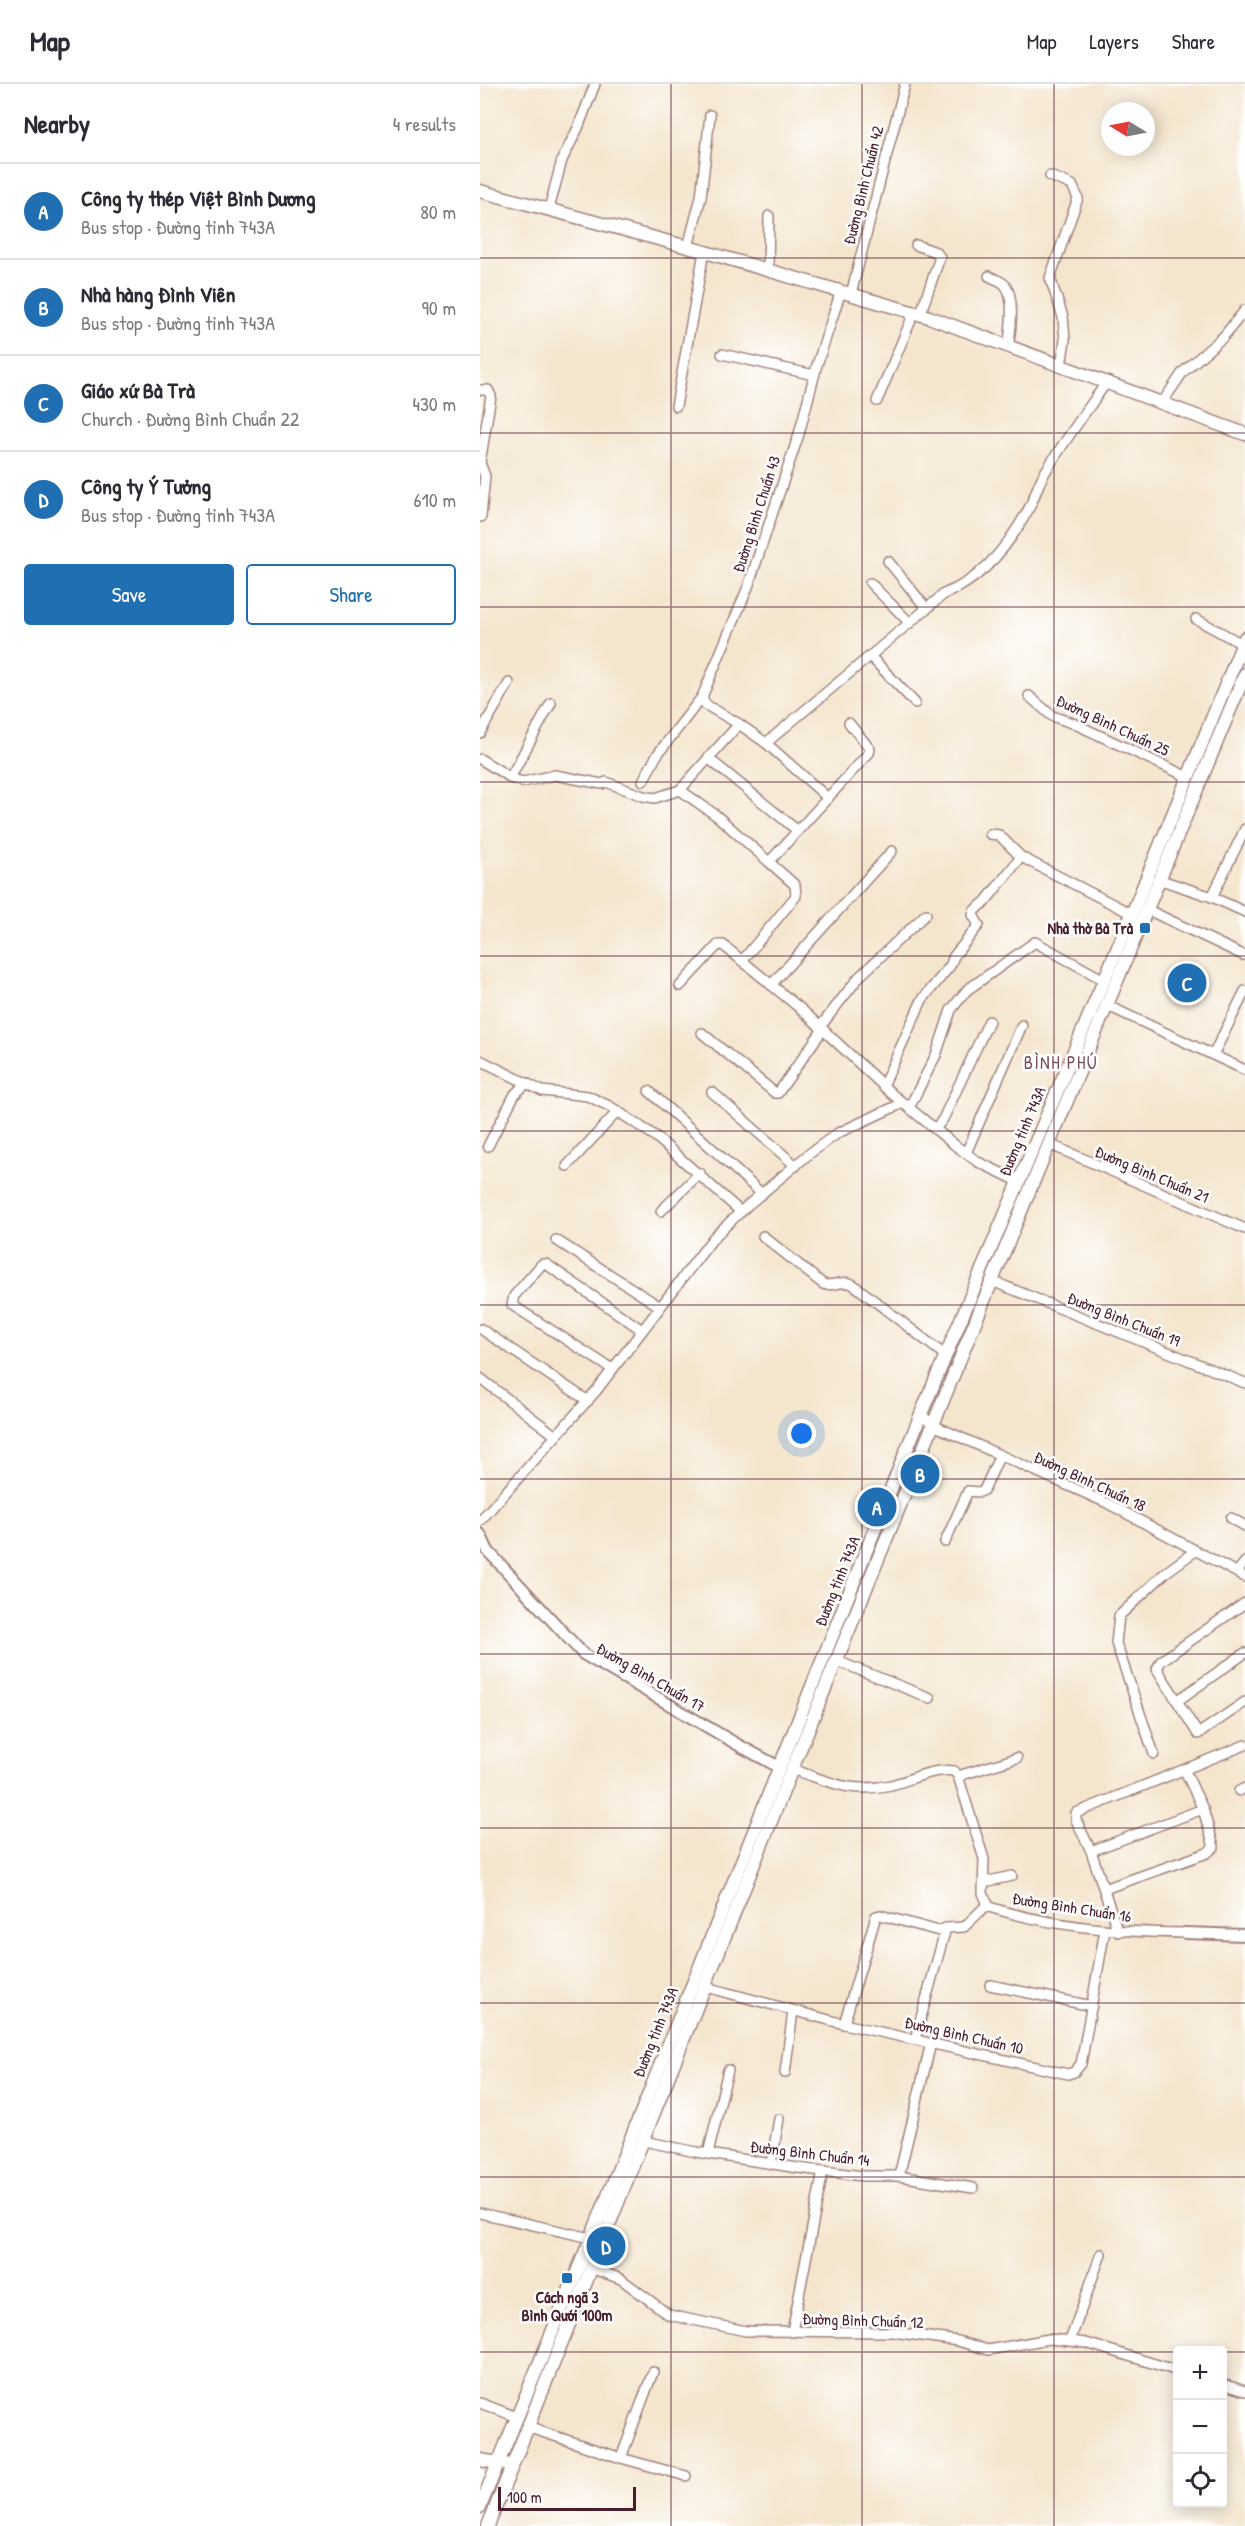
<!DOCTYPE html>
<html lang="en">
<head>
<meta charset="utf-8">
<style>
	body { margin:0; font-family:"Patrick Hand",sans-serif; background:#f2f2f3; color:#2b2b33 }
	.controls { position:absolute; right:18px; bottom:18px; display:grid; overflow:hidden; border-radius:6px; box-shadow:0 3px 15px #0003 }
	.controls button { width:54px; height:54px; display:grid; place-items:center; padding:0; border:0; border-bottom:2px solid #e1e1e2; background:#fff; color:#2b2b33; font:30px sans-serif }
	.compass { position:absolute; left:621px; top:18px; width:54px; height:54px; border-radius:50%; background:#fff; box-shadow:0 3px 15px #0003; rotate:280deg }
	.scale { position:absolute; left:18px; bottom:15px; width:138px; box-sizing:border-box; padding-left:6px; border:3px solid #4a1f2b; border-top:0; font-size:16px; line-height:21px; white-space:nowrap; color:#4a1f2b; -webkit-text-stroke:4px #fff; paint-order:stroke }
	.you { position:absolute; left:322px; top:1350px; width:21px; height:21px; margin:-15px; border:4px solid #fff; border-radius:50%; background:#1a73e8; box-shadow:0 0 0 9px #1a73e833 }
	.badge { display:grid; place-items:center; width:39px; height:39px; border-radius:50%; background:#1f6fb2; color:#fff; font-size:20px; font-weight:700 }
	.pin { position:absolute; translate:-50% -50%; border:3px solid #fff; box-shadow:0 2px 6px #0006 }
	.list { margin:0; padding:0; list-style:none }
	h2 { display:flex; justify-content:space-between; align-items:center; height:78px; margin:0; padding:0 24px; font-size:26px }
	h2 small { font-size:20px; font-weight:400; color:#7c7c81 }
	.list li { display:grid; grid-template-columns:39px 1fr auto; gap:18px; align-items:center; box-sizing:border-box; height:96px; padding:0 24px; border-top:2px solid #e1e1e2 }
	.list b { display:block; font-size:22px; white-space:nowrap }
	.list p { margin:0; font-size:20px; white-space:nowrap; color:#7c7c81 }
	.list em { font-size:20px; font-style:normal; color:#7c7c81 }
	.actions { display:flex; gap:12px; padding:18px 24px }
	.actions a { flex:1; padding:14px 0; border:2px solid #1f6fb2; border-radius:6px; text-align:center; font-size:21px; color:#1f6fb2 }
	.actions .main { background:#1f6fb2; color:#fff }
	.icon { flex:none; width:33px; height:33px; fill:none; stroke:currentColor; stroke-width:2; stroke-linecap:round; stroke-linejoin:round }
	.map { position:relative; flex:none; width:765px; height:2442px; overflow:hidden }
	header { display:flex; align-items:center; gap:36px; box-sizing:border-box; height:84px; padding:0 30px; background:#fff; border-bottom:2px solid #e1e1e2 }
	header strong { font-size:28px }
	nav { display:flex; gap:33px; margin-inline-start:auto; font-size:21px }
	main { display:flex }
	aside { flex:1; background:#fff }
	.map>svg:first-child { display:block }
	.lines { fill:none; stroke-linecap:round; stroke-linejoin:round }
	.minor-casing { stroke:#9f827c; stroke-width:12 }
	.tertiary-casing { stroke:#9f827c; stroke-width:14 }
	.secondary-casing { stroke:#9f827c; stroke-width:15 }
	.minor { stroke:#fff; stroke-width:9 }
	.tertiary { stroke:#fff; stroke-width:10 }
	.secondary { stroke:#fff; stroke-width:12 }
	.grid { fill:none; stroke:#4a1f2b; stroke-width:1.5; stroke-opacity:0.55 }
	.poi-dot { fill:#1f6fb2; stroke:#fff; stroke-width:2 }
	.labels { text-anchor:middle; stroke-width:5; stroke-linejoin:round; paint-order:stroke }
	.street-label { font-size:16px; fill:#4a1f2b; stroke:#fff }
	.poi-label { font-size:16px; font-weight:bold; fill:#4a1f2b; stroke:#fff; text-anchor:end }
	.neighbourhood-label { font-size:18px; letter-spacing:1.5px; fill:#7a4e60; stroke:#fff }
</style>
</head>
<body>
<header>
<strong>Map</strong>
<nav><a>Map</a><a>Layers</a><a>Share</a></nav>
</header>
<main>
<aside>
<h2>Nearby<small>4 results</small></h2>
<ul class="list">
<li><span class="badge">A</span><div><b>Công ty thép Việt Bình Dương</b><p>Bus stop · Đường tỉnh 743A</p></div><em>80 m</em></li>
<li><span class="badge">B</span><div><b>Nhà hàng Đình Viên</b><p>Bus stop · Đường tỉnh 743A</p></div><em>90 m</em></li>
<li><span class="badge">C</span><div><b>Giáo xứ Bà Trà</b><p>Church · Đường Bình Chuẩn 22</p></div><em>430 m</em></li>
<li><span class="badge">D</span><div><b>Công ty Ý Tưởng</b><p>Bus stop · Đường tỉnh 743A</p></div><em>610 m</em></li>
</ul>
<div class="actions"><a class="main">Save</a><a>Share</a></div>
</aside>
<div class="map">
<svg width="765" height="2442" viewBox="0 0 765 2442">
	<rect width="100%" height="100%" fill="#fff"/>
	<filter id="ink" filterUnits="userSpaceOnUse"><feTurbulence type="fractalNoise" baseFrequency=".0167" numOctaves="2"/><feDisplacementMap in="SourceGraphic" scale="12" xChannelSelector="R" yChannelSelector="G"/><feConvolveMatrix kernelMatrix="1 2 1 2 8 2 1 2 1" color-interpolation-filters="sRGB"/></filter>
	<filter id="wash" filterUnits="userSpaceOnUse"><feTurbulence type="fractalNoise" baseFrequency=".008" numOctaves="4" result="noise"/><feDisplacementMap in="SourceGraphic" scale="24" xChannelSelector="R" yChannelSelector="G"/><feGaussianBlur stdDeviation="1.35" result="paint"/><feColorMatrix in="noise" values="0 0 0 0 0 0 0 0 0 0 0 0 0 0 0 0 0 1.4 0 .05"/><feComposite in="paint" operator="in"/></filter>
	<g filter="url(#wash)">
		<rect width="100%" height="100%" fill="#f4e5cd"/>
	</g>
	<g filter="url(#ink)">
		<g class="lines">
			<defs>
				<g id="minor">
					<path d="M570,92L592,101L598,114L570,194L583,233L585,256L581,282"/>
					<path d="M69,125L82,76L98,44L115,0"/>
					<path d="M436,161L456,168L460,173L440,231"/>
					<path d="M208,163L221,113L230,31"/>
					<path d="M288,187L289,132"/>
					<path d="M509,192C514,195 522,197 525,201C535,213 531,248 528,262"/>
					<path d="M371,210L425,0"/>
					<path d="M242,270L334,291"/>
					<path d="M0,306H8L11,312L0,379L5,392L1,433"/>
					<path d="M397,317L434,229"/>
					<path d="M682,319L703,288L743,253L765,226"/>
					<path d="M196,322L224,168"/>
					<path d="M408,477L447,525"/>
					<path d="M390,499L430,539"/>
					<path d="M716,535L762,560"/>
					<path d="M391,573L435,619"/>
					<path d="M549,612L572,632L595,640L708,693"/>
					<path d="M259,640L226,621L222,613L268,503L319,350L337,281L361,207"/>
					<path d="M0,649L29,599"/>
					<path d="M286,659L348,714"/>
					<path d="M228,674L318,747"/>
					<path d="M0,675L33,695L43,698L75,691L122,700L126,698L163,712L175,714L200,706L237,732L315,801L316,812L262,877"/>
					<path d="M30,694L71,619"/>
					<path d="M163,697L177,671L222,613"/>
					<path d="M200,706L259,640L286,659L464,510C502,496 528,462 547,428C554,416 557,402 564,390C583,359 605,329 626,299"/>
					<path d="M510,750L519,751L541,773"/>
					<path d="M290,777L389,669L390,665L369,639"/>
					<path d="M681,796L732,813L765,828"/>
					<path d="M732,813L765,745"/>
					<path d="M668,826L763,871"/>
					<path d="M291,901L412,767"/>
					<path d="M200,902L238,861H243L322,926L412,1010L476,1062L498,1078L538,1097"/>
					<path d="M626,921L765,986"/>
					<path d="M340,943L379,893L446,830"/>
					<path d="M222,949L295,1009H298L343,945"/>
					<path d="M733,971L765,907"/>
					<path d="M0,976L62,1007L108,1012L131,1023L175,1052L261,1128"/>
					<path d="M403,1002L442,916L470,882L474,872L499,841L493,831L494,827L505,818L541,773L652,830"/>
					<path d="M169,1007L282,1110"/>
					<path d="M232,1008L316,1082"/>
					<path d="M429,1024L456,971L471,926L487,906L555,858L624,896"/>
					<path d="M455,1045L463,1035L509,937"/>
					<path d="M569,1060L765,1145"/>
					<path d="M8,1062L35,1010L47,999"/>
					<path d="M486,1069L542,941"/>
					<path d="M87,1082L138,1027"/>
					<path d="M181,1127L220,1089"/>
					<path d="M283,1152L343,1200C354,1204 363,1194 374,1201L466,1272"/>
					<path d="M76,1156L179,1222"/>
					<path d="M512,1197L765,1299"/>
					<path d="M1,1245L108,1317"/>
					<path d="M132,1285L32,1221L34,1212L62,1180H66L162,1246"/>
					<path d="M0,1294L76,1352"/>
					<path d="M441,1330L453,1341L627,1419L765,1493"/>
					<path d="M751,1434L765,1442"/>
					<path d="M0,1437L116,1307L234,1153L268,1121L329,1070L358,1049L423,1019"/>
					<path d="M465,1458L488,1407L500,1408L504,1406L520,1371"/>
					<path d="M757,1488L765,1478"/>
					<path d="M765,1519L681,1577L677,1585L718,1650L765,1618"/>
					<path d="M357,1577L450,1614"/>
					<path d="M697,1617L765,1569"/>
					<path d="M674,1670L636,1559L639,1532L685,1489L715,1467"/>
					<path d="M312,1685C349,1698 371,1710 411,1701C431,1696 453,1684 474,1687L478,1692L504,1775L503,1809L509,1823C572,1843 638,1848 705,1849"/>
					<path d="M478,1692L537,1674"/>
					<path d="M759,1707L765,1704"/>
					<path d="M611,1767L723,1725"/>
					<path d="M504,1798L532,1792"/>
					<path d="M624,1805L727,1769L734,1763L723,1725L705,1687"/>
					<path d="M638,1848L611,1767L596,1736V1729L765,1661"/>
					<path d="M510,1901L612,1922"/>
					<path d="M226,1903L364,1940L588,1990L594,1988L601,1980L625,1846"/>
					<path d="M364,1940L396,1832L400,1831L459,1847L466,1844L484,1843L508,1820"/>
					<path d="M435,1955L466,1844"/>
					<path d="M305,1989L313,1927"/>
					<path d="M164,2057L216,2068L318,2084L383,2092H419L493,2104"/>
					<path d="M228,2070L248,1986"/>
					<path d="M291,2080L299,2035"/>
					<path d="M419,2092L451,1959"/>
					<path d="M0,2129L111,2154"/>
					<path d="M111,2184L141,2195L189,2231L266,2247L413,2248L478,2257L508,2266L569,2255L590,2257L606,2259L698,2287"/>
					<path d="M312,2248L343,2087"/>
					<path d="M590,2257L621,2170"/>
					<path d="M742,2300L765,2307"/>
					<path d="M0,2319L37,2333"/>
					<path d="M47,2343L141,2374L206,2392"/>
					<path d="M141,2374L173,2288"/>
				</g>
				<g id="tertiary">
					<path d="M0,1450L8,1467L103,1570L260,1662L299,1683"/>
					<path d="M705,1849L765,1851"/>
				</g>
				<g id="secondary">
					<path d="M0,107L208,163L449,233L765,350"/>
					<path d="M0,2376L25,2380"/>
					<path d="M0,2423L111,2154L441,1330L652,830L765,554"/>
					<path d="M8,2442L312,1685L514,1192L765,590"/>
				</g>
			</defs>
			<use href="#minor" class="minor-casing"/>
			<use href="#tertiary" class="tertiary-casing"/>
			<use href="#secondary" class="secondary-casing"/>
			<use href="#minor" class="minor"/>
			<use href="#tertiary" class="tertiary"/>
			<use href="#secondary" class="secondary"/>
		</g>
	</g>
	<path class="grid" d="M191,0V2442M382,0V2442M574,0V2442M0,174H765M0,349H765M0,523H765M0,698H765M0,872H765M0,1047H765M0,1221H765M0,1395H765M0,1570H765M0,1744H765M0,1919H765M0,2093H765M0,2268H698M742,2268H765"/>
	<g class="poi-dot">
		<rect x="659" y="838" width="12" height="12" rx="3"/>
		<rect x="81" y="2188" width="12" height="12" rx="3"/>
	</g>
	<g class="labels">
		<g class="street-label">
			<text transform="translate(383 101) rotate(-76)" y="6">Đường Bình Chuẩn 42</text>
			<text transform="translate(276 430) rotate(-72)" y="6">Đường Bình Chuẩn 43</text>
			<text transform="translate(633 641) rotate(25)" y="6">Đường Bình Chuẩn 25</text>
			<text transform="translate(542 1047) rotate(-67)" y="6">Đường tỉnh 743A</text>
			<text transform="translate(672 1090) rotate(23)" y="6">Đường Bình Chuẩn 21</text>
			<text transform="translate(644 1235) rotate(22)" y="6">Đường Bình Chuẩn 19</text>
			<text transform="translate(610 1397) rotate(25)" y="6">Đường Bình Chuẩn 18</text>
			<text transform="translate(357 1497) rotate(-68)" y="6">Đường tỉnh 743A</text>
			<text transform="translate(171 1593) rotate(30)" y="6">Đường Bình Chuẩn 17</text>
			<text transform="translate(592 1823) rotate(9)" y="6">Đường Bình Chuẩn 16</text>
			<text transform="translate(175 1948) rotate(-68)" y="6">Đường tỉnh 743A</text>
			<text transform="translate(484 1951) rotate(13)" y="6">Đường Bình Chuẩn 10</text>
			<text transform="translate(330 2069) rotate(7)" y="6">Đường Bình Chuẩn 14</text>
			<text transform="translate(383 2236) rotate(2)" y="6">Đường Bình Chuẩn 12</text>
		</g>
		<g class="poi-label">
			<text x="653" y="850">Nhà thờ Bà Trà</text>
			<text x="87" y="2219" text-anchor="middle">Cách ngã 3<tspan x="87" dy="18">Bình Qưới 100m</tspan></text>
		</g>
		<g class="neighbourhood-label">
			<text x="581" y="985">BÌNH PHÚ</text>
		</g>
	</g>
</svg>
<div class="controls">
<button>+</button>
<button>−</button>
<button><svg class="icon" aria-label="locate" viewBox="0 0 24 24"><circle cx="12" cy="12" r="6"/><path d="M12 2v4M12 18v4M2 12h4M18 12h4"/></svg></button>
</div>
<svg class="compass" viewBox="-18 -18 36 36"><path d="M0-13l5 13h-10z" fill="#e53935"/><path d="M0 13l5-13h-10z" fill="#7c7c81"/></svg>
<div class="scale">100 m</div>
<div class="you"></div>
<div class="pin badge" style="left:397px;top:1423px">A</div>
<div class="pin badge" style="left:440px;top:1390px">B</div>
<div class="pin badge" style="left:707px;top:899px">C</div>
<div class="pin badge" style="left:126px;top:2162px">D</div>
</div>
</main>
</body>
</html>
